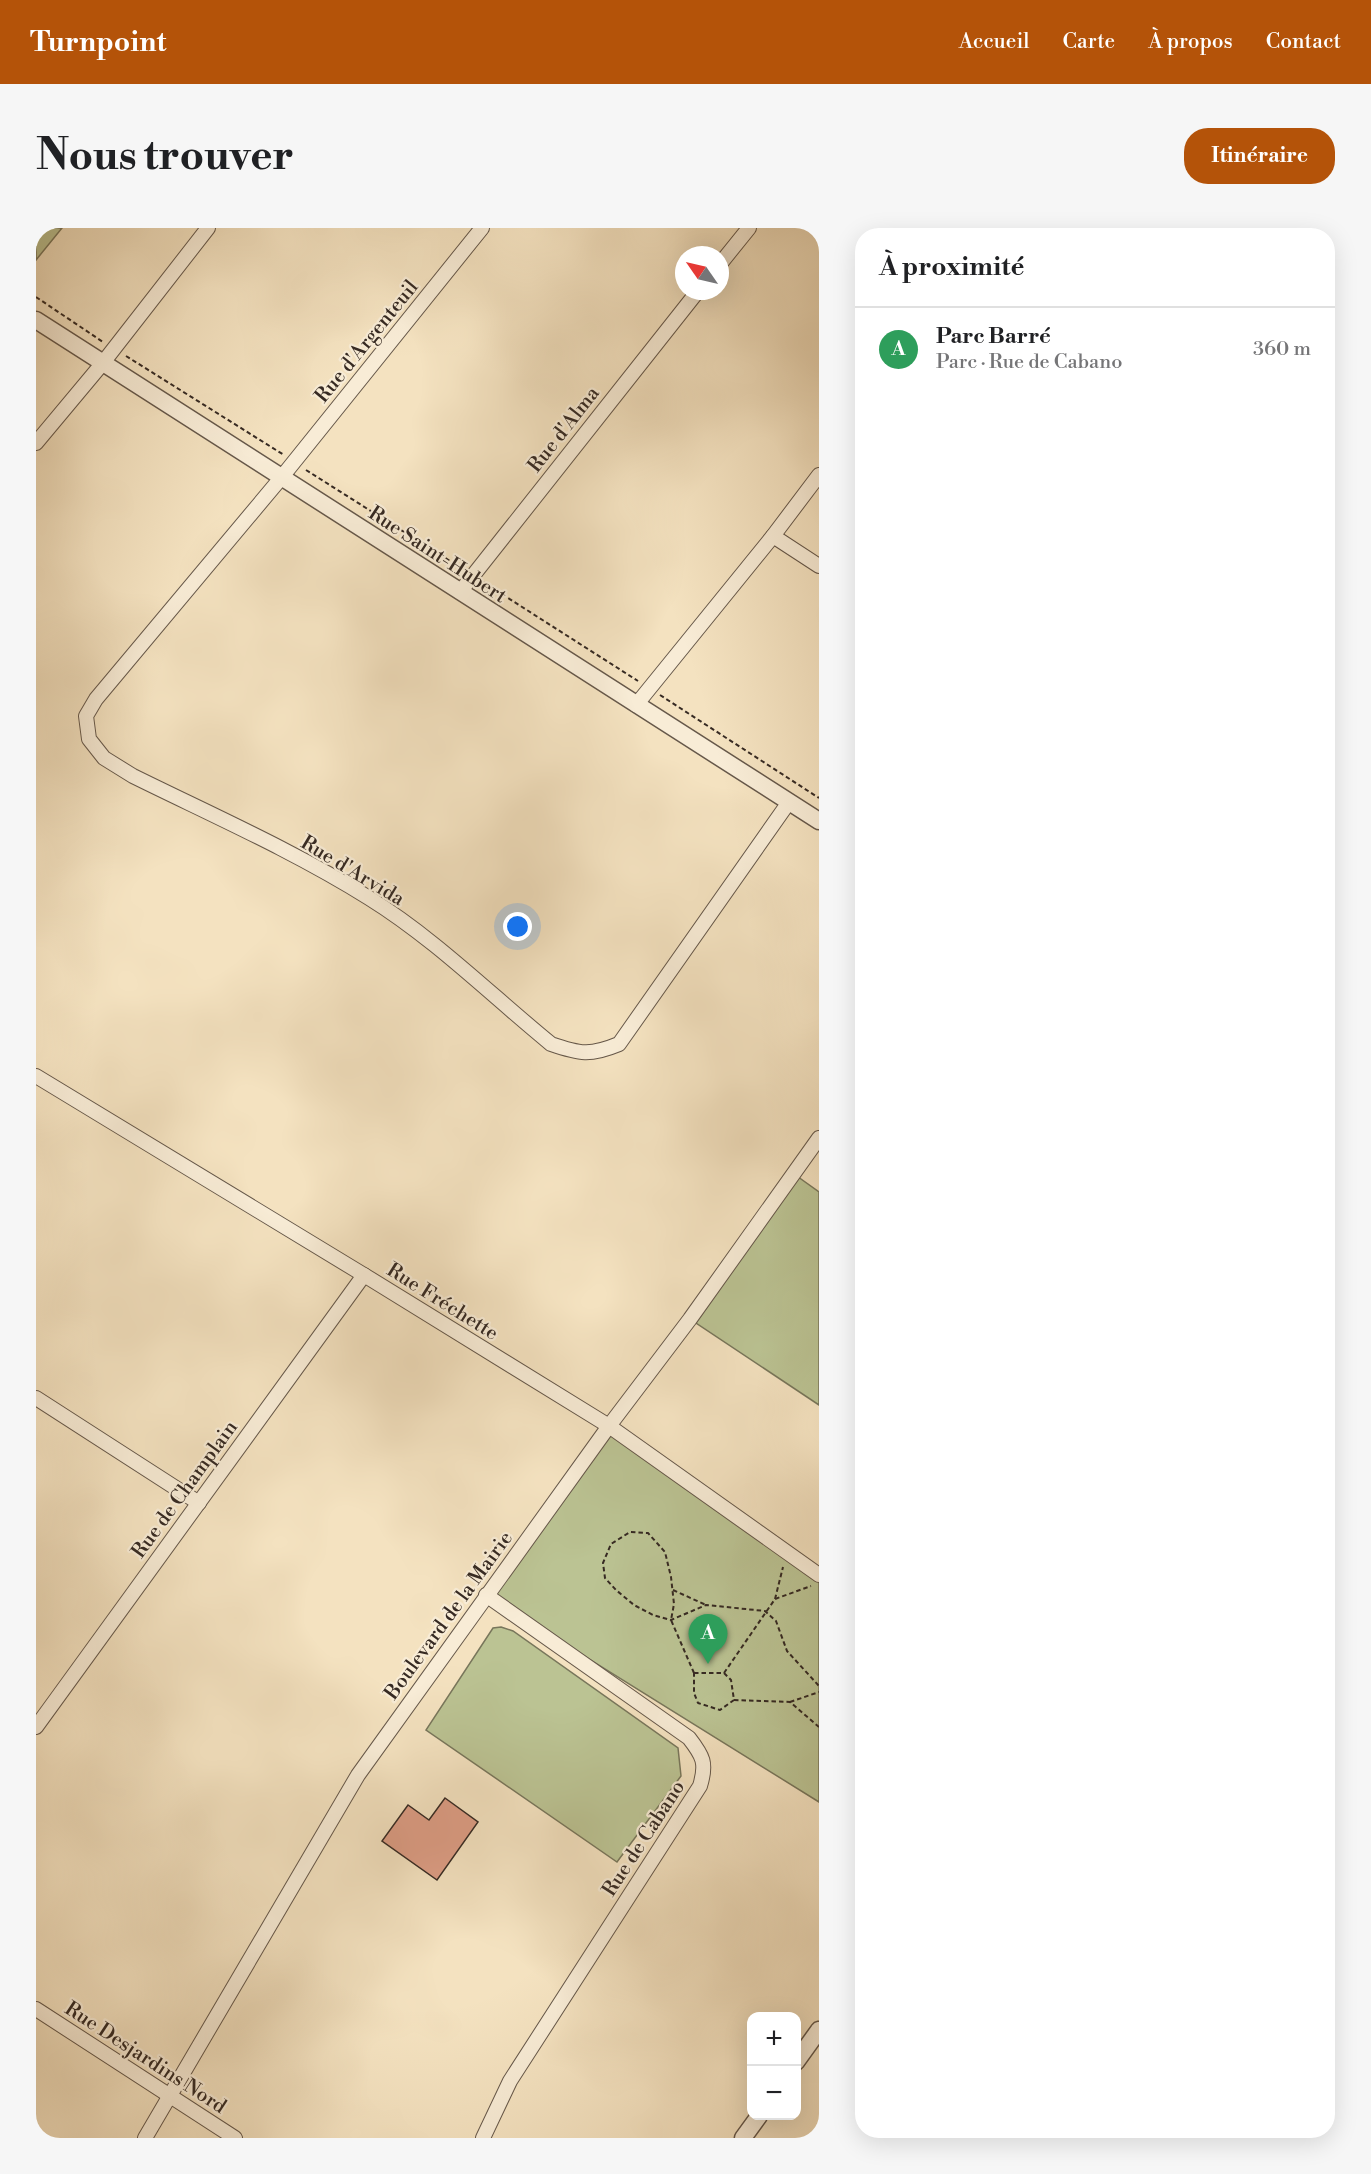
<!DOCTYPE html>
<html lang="fr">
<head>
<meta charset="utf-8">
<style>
	body { margin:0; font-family:"Libre Bodoni",serif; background:#f6f6f6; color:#202124 }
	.controls { position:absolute; right:18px; bottom:18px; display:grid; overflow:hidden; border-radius:12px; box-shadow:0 6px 24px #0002 }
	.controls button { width:54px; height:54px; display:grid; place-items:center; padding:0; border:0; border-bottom:2px solid #e0e0e0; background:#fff; color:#202124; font:30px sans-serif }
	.compass { position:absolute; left:639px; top:18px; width:54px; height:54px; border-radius:50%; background:#fff; box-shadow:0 6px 24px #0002; rotate:304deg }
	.you { position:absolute; left:482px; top:699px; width:21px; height:21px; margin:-15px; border:4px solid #fff; border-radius:50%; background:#1a73e8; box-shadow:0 0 0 9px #1a73e833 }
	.badge { display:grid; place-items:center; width:39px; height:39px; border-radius:50%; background:#b45309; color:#fff; font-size:20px; font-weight:700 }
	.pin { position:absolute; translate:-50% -50px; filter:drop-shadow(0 2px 3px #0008) }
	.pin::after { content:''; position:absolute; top:32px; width:21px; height:18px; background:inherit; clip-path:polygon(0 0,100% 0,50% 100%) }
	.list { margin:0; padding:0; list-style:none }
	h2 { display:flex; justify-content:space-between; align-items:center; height:78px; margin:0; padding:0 24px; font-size:26px }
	h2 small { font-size:20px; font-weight:400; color:#757577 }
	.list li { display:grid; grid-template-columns:39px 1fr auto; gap:18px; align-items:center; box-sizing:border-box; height:84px; padding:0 24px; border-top:2px solid #e0e0e0 }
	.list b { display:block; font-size:22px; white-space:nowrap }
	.list p { margin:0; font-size:20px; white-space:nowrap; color:#757577 }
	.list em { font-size:20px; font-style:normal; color:#757577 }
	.map { position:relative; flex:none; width:783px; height:1910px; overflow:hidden; border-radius:24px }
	header { display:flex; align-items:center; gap:36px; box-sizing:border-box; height:84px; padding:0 30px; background:#b45309; color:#fff }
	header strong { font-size:28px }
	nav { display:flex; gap:33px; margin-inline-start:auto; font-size:21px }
	.intro { display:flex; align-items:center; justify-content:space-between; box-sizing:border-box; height:144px; padding:0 36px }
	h1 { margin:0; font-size:42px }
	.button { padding:15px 27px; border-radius:24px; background:#b45309; color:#fff; font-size:21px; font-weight:700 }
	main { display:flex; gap:36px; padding:0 36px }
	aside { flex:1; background:#fff; border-radius:24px; box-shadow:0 6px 24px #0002 }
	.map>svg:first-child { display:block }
	.green { fill:#bbc393; stroke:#78765b; stroke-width:1.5 }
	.building { fill:#dd9d85; stroke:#362a23; stroke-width:1.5 }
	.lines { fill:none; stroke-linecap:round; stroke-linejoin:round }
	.minor-casing { stroke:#66584a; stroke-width:16 }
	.tertiary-casing { stroke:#66584a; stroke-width:19 }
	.path { stroke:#362a23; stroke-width:2; stroke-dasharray:4.5 3; stroke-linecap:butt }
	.minor { stroke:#f8ecd6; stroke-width:14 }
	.tertiary { stroke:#f8ecd6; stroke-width:16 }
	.labels { text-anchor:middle; stroke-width:4.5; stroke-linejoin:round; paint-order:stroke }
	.street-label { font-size:20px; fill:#362a23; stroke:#f8ecd6 }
</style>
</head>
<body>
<header>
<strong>Turnpoint</strong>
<nav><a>Accueil</a><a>Carte</a><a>À propos</a><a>Contact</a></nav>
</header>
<div class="intro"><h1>Nous trouver</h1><a class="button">Itinéraire</a></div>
<main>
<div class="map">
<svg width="783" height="1910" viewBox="0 0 783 1910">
	<rect width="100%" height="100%" fill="#f4e2c0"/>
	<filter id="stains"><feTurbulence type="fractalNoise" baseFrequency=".00333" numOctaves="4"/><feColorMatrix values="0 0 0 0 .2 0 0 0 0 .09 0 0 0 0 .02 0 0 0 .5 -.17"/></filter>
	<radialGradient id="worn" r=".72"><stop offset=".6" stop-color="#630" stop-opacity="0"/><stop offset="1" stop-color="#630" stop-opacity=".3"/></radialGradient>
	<g class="green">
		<path d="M0,0H26L0,32Z"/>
		<path d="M758,946L783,964V1177L654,1091Z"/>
		<path d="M573,1198L783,1347V1574L450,1367Z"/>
		<path d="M465,1399L477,1403L642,1520L645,1548L581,1634L390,1502L457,1400Z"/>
	</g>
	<path class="building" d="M409,1570L442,1594L401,1652L346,1613L372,1577L393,1592Z"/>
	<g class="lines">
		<defs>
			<g id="minor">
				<path d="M446,0L245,250L60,471L50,488L53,511L68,530L97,548C176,587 258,623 333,670C399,711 455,767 515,816C544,826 554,828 583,816L753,574"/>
				<path d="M684,36L713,0"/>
				<path d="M0,215L66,136L172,0"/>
				<path d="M737,308L783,338"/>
				<path d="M424,364L662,63"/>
				<path d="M600,477L737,308L783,247"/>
				<path d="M0,848L328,1047L573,1198L783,1347"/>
				<path d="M0,1170L163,1275"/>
				<path d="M0,1499L328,1047"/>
				<path d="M0,1781L199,1910"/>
				<path d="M109,1910L322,1547L573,1198L654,1091L783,910"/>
				<path d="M447,1910L474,1853L664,1558C671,1535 667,1528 653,1510L450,1367"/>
			</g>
			<g id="tertiary">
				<path d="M0,92L783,593"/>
				<path d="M760,1834L783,1802"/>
				<path d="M707,1910L723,1888"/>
			</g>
		</defs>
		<use href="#minor" class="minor-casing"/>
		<use href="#tertiary" class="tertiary-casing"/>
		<g class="path">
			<path d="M0,69L67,114"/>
			<path d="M90,128L248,227"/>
			<path d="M270,242L425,340"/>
			<path d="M447,354L602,453"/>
			<path d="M624,467L783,570"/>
			<path d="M637,1362L670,1377"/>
			<path d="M739,1371L747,1339"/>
			<path d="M658,1445L635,1392L638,1376L635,1349L629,1324L612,1305L594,1304L575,1316L567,1335L569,1350L580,1362L598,1377L617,1387L635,1392L670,1377L729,1383L740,1393L751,1423L783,1458"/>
			<path d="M658,1445H688L695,1452L698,1472L684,1482L662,1475L658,1465Z"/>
			<path d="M688,1445L739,1371L775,1358"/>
			<path d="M698,1472L754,1474L783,1499"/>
			<path d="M754,1474L783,1464"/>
		</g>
		<use href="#minor" class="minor"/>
		<use href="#tertiary" class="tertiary"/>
	</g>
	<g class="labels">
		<g class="street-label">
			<text transform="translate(330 113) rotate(-51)" y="7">Rue d'Argenteuil</text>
			<text transform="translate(527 201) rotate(-52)" y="7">Rue d'Alma</text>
			<text transform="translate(402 326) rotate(33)" y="7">Rue Saint-Hubert</text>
			<text transform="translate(317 642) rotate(31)" y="7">Rue d'Arvida</text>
			<text transform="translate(407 1073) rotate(32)" y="7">Rue Fréchette</text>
			<text transform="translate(148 1261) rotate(-54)" y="7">Rue de Champlain</text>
			<text transform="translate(412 1387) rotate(-54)" y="7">Boulevard de la Mairie</text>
			<text transform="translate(607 1610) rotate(-57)" y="7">Rue de Cabano</text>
			<text transform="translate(110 1829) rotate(33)" y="7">Rue Desjardins Nord</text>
		</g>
	</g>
	<rect width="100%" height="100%" filter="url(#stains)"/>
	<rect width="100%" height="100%" fill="url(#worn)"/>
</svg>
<div class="controls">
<button>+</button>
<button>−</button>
</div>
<svg class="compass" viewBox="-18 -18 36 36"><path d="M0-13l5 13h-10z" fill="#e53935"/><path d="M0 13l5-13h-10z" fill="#757577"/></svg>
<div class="you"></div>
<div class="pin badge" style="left:672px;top:1436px;background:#2e9e5b">A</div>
</div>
<aside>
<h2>À proximité<small></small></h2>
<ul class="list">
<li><span class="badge" style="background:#2e9e5b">A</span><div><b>Parc Barré</b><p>Parc · Rue de Cabano</p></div><em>360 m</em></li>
</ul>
</aside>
</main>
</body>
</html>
